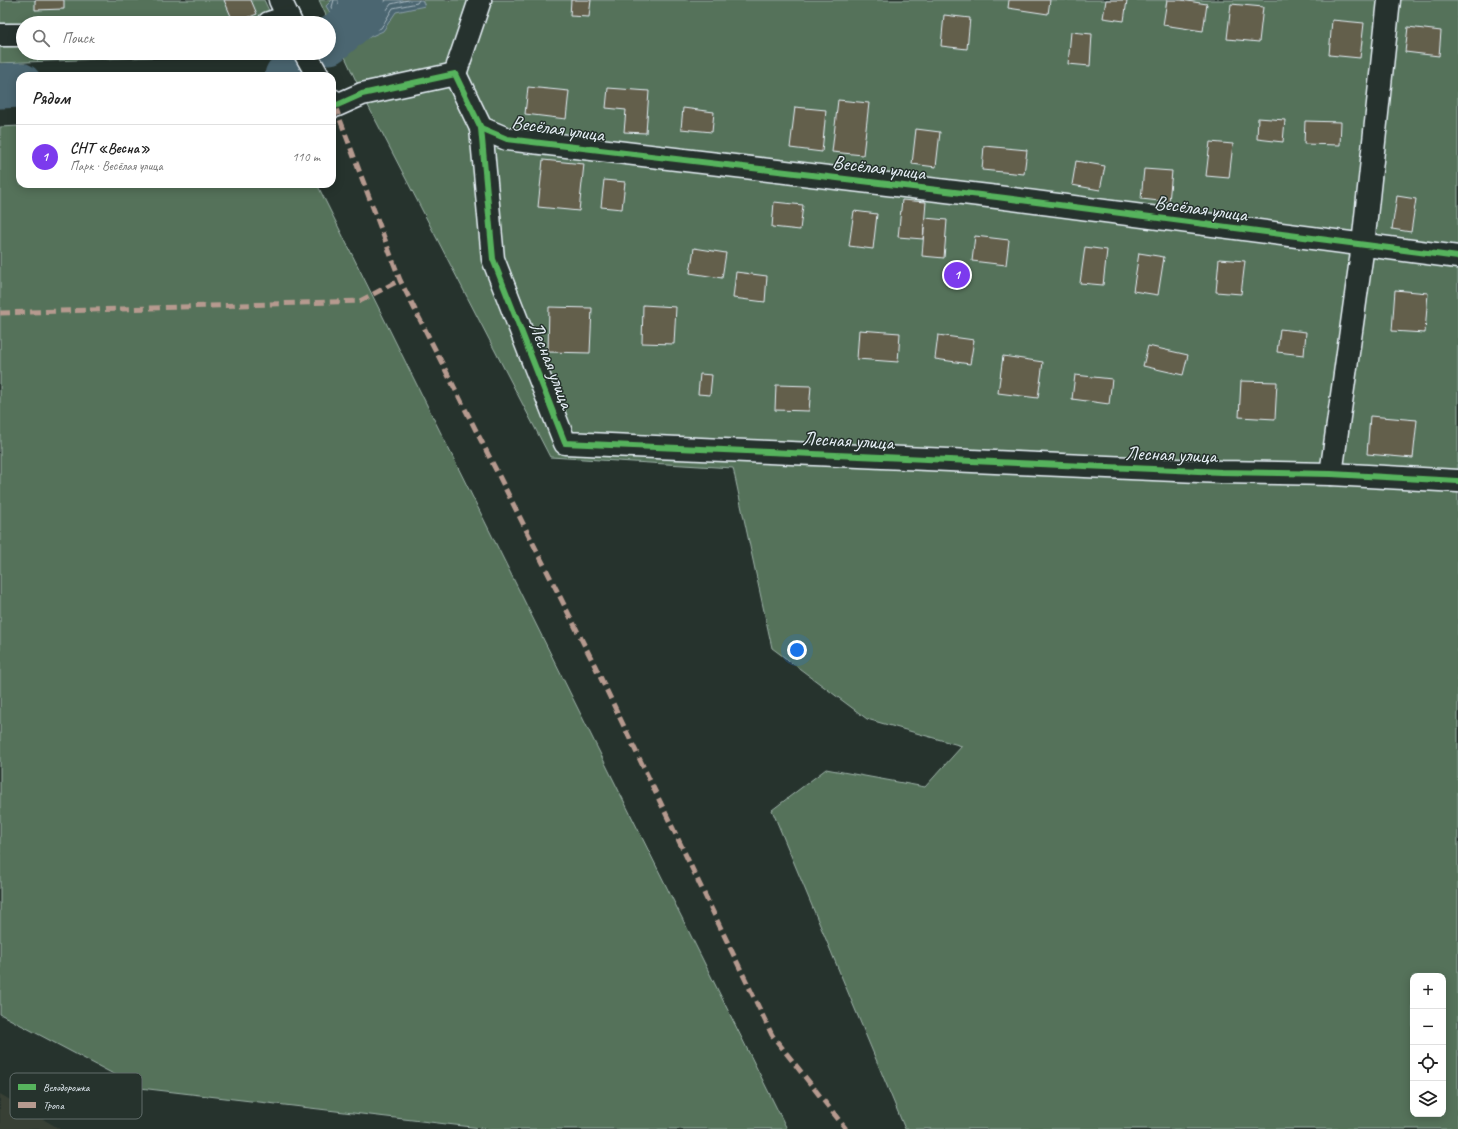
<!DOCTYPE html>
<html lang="ru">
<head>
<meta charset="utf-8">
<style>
	body { margin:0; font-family:Caveat,sans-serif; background:#f6f6f6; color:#222 }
	.controls { position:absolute; right:12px; bottom:12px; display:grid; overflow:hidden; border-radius:8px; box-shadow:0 2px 10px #0003 }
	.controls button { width:36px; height:36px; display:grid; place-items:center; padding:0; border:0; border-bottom:1px solid #e0e0e0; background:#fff; color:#222; font:20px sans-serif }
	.you { position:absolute; left:797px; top:650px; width:14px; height:14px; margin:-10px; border:3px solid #fff; border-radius:50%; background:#1a73e8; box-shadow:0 0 0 6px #1a73e833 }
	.badge { display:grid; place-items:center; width:26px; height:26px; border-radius:50%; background:#7c3aed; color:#fff; font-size:13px; font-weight:700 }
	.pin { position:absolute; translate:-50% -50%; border:2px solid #fff; box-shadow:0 1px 4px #0006 }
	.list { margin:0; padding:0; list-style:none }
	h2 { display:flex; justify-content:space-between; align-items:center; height:52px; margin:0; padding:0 16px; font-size:17px }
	h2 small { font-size:13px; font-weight:400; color:#767676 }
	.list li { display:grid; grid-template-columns:26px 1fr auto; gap:12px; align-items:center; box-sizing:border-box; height:64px; padding:0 16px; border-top:1px solid #e0e0e0 }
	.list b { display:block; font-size:15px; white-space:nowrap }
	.list p { margin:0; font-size:13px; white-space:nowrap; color:#767676 }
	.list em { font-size:13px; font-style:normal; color:#767676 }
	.icon { flex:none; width:22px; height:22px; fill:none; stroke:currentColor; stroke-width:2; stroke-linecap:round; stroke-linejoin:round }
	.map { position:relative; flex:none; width:1458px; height:1129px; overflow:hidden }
	.search { position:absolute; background:#fff; box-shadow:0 2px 10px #0003; left:16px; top:16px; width:320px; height:44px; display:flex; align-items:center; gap:10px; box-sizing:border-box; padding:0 14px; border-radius:22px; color:#767676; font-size:15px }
	.panel { position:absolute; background:#fff; box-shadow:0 2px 10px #0003; left:16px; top:72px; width:320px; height:116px; border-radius:12px }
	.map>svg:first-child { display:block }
	.built { fill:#384036 }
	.green { fill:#54725a; stroke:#9eb2a9; fill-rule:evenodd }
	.water { fill:#4b6671; stroke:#8a9ea7 }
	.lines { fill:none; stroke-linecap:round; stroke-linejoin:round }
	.shore { stroke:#a9b9c2; stroke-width:1 }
	.river { stroke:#4b6671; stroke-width:45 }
	.building { fill:#635e4c; stroke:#e8f1f8 }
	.minor-casing { stroke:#e8f1f8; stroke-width:25 }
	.minor { stroke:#26332d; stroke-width:22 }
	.quiet { stroke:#b69a8f; stroke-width:5; stroke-dasharray:10 5; stroke-linecap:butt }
	.cycleway-casing { stroke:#26332d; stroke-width:8 }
	.cycleway { stroke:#56b35d; stroke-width:6 }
	.labels { text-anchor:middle; stroke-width:3; stroke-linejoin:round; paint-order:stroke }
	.street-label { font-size:20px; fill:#e8f1f8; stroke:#26332d }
	.key { fill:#26332d; stroke:#606c6a; stroke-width:1 }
	.key-label { font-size:11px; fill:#e8f1f8 }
</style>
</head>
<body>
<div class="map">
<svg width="1458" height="1129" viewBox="0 0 1458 1129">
	<rect width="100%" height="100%" fill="#26332d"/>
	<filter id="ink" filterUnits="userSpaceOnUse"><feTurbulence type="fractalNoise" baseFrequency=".025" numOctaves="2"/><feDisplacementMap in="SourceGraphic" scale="8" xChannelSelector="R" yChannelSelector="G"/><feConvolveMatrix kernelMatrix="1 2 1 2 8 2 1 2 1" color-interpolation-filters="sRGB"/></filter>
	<g filter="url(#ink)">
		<path class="built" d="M0,1093V1094L60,1129H0Z"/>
		<g class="green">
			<path d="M0,0H264L275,23H23V53H254L0,63Z"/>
			<path d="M319,0H1458V1129H905L772,810L826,769L925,787L962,746L867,719L772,648L733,468L550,457L362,94ZM1413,976H1443V1114H1413Z"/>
			<path d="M20,126V184H317L787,1129H489L140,1088L0,1014V127Z"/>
		</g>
		<path class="water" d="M332,0H422L425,6L396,12L383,31L363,40L342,32L326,6Z"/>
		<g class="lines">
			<g class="shore">
				<path d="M334,0L332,7L344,28L363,35L381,28L393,8L417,3L419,0"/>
				<path d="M339,0L338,8L348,24L363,30L377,24L391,4L408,0"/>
				<path d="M345,0V7L351,19L363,23L373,19L386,0"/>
			</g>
			<g class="river">
				<path d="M329,42L364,12L361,0"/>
				<path d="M287,76L298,67"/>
				<path d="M0,86L20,85"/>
			</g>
		</g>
		<g class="building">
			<path d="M35,0H64V9L35,10Z"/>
			<path d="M224,0H251L257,14L234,23Z"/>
			<path d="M571,0H591L589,17L570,16Z"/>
			<path d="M1009,0H1050L1048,14L1008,8Z"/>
			<path d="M1106,0H1127L1124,21L1103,18Z"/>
			<path d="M1167,0H1181L1207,4L1203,31L1163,25Z"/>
			<path d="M1231,4L1263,7L1259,42L1227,39Z"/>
			<path d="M944,15L970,18L967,49L941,46Z"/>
			<path d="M1332,20L1364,23L1360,58L1329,55Z"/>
			<path d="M1408,27L1441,31L1439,56L1405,52Z"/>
			<path d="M1071,32L1092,34L1090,66L1068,64Z"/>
			<path d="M528,87L569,91L566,119L525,114Z"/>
			<path d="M608,88L649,91L646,133L624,132L626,110L606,108Z"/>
			<path d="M838,100L869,103L863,155L832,152Z"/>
			<path d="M795,107L826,110L822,152L790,148Z"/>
			<path d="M683,108L714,112L712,132L681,129Z"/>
			<path d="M1258,118L1285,120L1283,142L1257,139Z"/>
			<path d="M1305,121L1341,122L1340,145L1304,144Z"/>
			<path d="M916,129L940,132L936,167L912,164Z"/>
			<path d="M1210,142L1233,144L1229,178L1206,176Z"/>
			<path d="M984,146L1027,150L1024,174L982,170Z"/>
			<path d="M543,160L584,164L579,211L538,207Z"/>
			<path d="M1076,161L1105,166L1100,190L1072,185Z"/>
			<path d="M1144,169L1172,171L1169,202L1141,199Z"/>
			<path d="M604,180L625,182L622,209L601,207Z"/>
			<path d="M1397,196L1416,199L1411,232L1392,229Z"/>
			<path d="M902,200L926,202L923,239L898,237Z"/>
			<path d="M774,202L803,205L800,230L772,227Z"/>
			<path d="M854,211L877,214L873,249L849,246Z"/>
			<path d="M925,218L947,220L944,258L922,256Z"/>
			<path d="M975,236L1009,240L1006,265L972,261Z"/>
			<path d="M1085,247L1107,250L1103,285L1080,283Z"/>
			<path d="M694,248L726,253L722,278L690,273Z"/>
			<path d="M1139,253L1164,257L1158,295L1133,291Z"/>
			<path d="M1219,259L1245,261L1241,294L1216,292Z"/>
			<path d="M736,272L767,276L765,302L733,298Z"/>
			<path d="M1395,290L1428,293L1425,333L1392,331Z"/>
			<path d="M643,305L676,307L674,344L642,343Z"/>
			<path d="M549,307L592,308L590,353L548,352Z"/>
			<path d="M1280,329L1306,332L1304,355L1277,352Z"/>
			<path d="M859,330L900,333L898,362L857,359Z"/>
			<path d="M938,335L974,340L970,364L935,359Z"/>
			<path d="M1148,346L1188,355L1183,375L1143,366Z"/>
			<path d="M1003,356L1043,362L1038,398L998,393Z"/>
			<path d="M700,374L712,375L710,395L698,394Z"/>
			<path d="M1075,375L1112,379L1109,404L1072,399Z"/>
			<path d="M1241,381L1277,382L1275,419L1239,417Z"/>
			<path d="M776,385L811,386L809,411L775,410Z"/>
			<path d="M1370,416L1417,420L1413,458L1367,454Z"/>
		</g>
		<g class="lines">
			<defs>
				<g id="minor">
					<path d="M280,0L291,23"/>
					<path d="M269,23L288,17"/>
					<path d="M0,35H23"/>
					<path d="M305,53L318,76"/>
					<path d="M455,74L480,0"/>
					<path d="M332,100L335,106L362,94L455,74L481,128L507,139L997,197L1458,257"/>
					<path d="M481,128L493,259L565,443L1221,472L1331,474L1458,481"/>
					<path d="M1331,474L1363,245L1389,0"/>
				</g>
			</defs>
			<use href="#minor" class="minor-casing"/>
			<use href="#minor" class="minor"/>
			<g class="quiet">
				<path d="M335,106L400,280L595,666L772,1035L846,1129"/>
				<path d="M0,313L360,301L400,280"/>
			</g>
			<defs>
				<g id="cycleway">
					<path d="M332,100L335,106L362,94L455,74L481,128L507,139L997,197L1458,257"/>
					<path d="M481,128L493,259L565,443L1221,472L1331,474L1458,481"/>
				</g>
			</defs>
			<use href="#cycleway" class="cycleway-casing"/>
			<use href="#cycleway" class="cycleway"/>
		</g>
	</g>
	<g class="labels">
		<g class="street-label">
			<text transform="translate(558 128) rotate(8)" y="7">Весёлая улица</text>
			<text transform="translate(879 167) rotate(7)" y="7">Весёлая улица</text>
			<text transform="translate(1201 208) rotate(8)" y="7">Весёлая улица</text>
			<text transform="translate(552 365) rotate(69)" y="7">Лесная улица</text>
			<text transform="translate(848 440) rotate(3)" y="7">Лесная улица</text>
			<text transform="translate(1171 454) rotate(2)" y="7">Лесная улица</text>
		</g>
	</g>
	<rect x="10" y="1073" width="132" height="46" rx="6" class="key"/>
	<rect x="18" y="1084" width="18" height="6" fill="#56b35d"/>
	<rect x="18" y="1102" width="18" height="6" fill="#b69a8f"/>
	<g class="key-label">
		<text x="43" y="1091">Велодорожка</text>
		<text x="43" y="1109">Тропа</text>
	</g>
</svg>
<div class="controls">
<button>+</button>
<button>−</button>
<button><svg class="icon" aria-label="locate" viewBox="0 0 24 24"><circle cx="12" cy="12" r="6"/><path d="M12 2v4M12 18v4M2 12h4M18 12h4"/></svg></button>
<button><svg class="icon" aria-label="layers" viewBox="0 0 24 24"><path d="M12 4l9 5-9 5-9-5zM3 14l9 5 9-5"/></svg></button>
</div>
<div class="you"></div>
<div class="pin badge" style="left:957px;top:275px">1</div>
<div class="search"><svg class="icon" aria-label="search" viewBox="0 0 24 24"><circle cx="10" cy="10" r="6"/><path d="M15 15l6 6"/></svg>Поиск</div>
<section class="panel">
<h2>Рядом<small></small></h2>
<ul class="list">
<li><span class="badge">1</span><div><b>СНТ «Весна»</b><p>Парк · Весёлая улица</p></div><em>110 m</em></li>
</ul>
</section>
</div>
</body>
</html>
